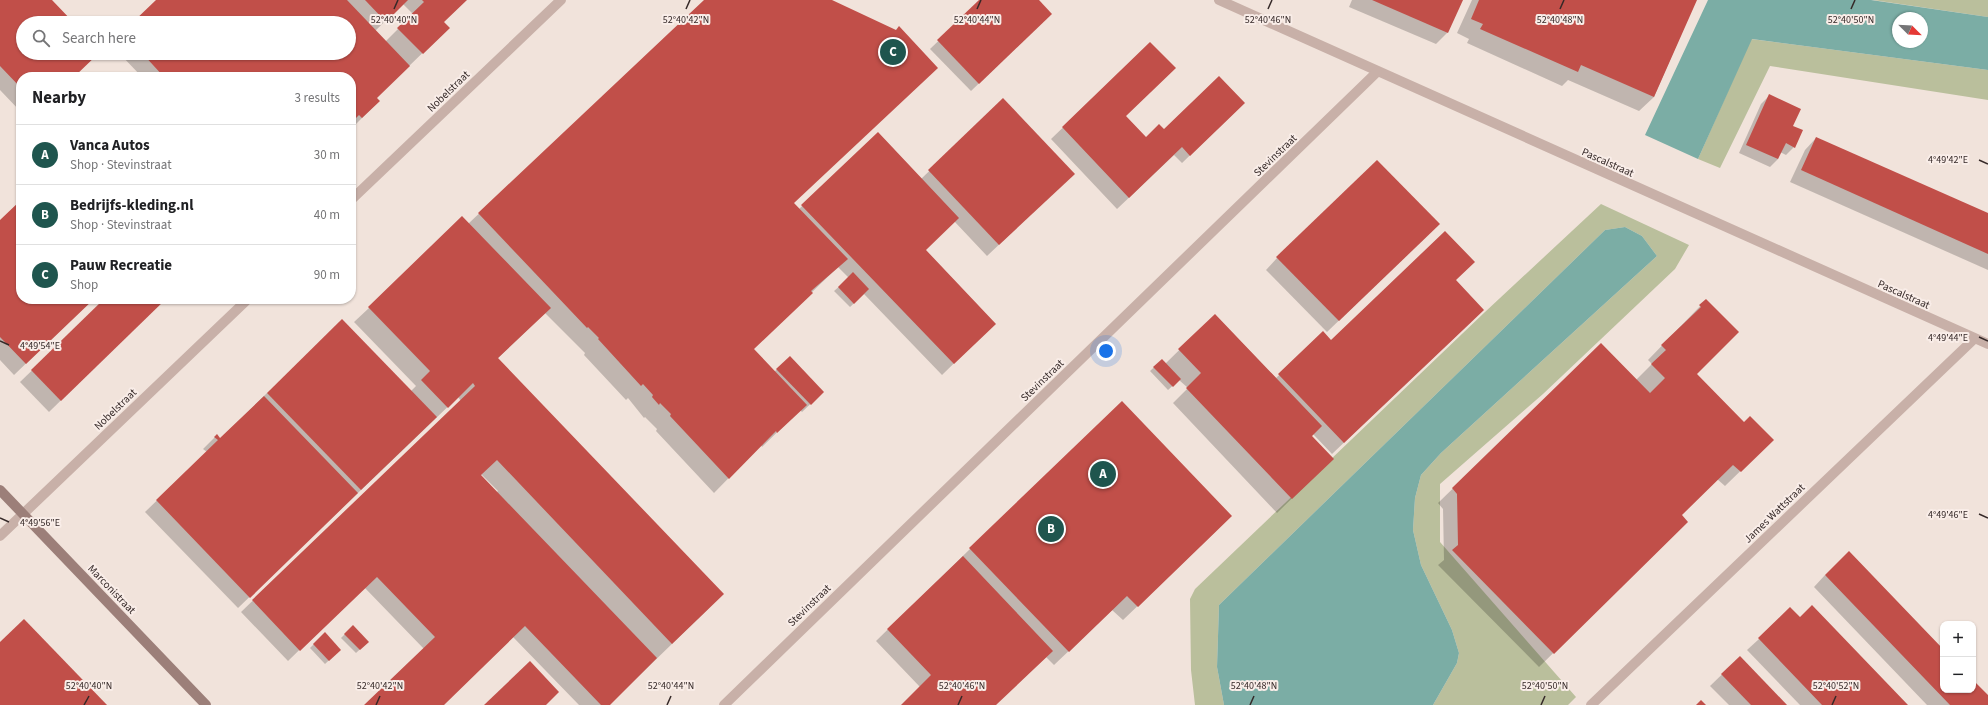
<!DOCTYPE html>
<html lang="en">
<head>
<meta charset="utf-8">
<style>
	body { margin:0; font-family:"Source Sans 3",sans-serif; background:#f6f6f6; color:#202124 }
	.controls { position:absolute; right:12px; bottom:12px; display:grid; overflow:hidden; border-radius:8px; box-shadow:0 1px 3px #0004 }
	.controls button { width:36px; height:36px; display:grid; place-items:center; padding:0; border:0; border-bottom:1px solid #e0e0e0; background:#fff; color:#202124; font:20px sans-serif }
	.compass { position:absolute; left:1892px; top:12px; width:36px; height:36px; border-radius:50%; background:#fff; box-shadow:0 1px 3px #0004; rotate:114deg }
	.you { position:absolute; left:1106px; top:351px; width:14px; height:14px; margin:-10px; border:3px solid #fff; border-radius:50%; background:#1a73e8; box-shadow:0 0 0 6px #1a73e833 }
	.badge { display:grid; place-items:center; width:26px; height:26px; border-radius:50%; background:#1f554e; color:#fff; font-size:13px; font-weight:700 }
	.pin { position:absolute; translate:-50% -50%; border:2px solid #fff; box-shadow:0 1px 4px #0006 }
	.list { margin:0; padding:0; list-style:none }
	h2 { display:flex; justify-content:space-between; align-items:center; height:52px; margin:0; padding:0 16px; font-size:17px }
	h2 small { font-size:13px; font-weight:400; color:#757577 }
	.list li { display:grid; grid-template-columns:26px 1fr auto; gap:12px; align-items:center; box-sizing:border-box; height:60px; padding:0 16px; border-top:1px solid #e0e0e0 }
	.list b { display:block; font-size:15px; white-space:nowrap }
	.list p { margin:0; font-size:13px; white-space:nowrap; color:#757577 }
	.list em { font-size:13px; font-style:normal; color:#757577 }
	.icon { flex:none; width:22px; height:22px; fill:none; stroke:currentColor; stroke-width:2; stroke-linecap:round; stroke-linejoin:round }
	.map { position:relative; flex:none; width:1988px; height:705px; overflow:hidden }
	.search { position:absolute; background:#fff; box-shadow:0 1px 3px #0004; left:16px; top:16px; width:340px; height:44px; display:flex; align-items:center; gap:10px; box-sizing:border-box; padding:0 14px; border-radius:22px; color:#757577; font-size:15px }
	.panel { position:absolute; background:#fff; box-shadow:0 1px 3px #0004; left:16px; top:72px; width:340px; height:232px; border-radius:16px }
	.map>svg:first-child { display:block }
	.green { fill:#babf9c }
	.water { fill:#7bada5; fill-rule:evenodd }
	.shadow { fill:#0003; fill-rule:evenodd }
	.building { fill:#c14f49 }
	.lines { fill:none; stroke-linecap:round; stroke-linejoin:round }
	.street { stroke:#c8b0a8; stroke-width:10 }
	.secondary { stroke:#9c7f79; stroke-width:10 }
	.ticks { fill:none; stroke:#352928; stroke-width:1.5 }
	.labels { text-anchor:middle; stroke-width:4; stroke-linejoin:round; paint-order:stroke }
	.street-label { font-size:11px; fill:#352928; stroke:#f9ede8 }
	.ticks-label { font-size:10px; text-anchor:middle; fill:#352928; stroke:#f9ede8; stroke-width:4; stroke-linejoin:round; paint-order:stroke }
</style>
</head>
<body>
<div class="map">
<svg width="1988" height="705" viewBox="0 0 1988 705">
	<rect width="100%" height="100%" fill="#f1e3db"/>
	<g class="green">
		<path d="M1871,0H1988V17L1873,0Z"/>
		<path d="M1751,39L1988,70V100L1770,66L1720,168L1698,159Z"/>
		<path d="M1601,204L1689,245L1675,269L1543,394L1440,484V542L1576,697L1568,705H1433L1457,663L1459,653L1452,630L1421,565L1413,530L1415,498L1421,475L1441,453L1657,256L1642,236L1625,227L1605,230L1219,605L1217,667L1224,705H1195L1191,670L1190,599L1195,589L1485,312Z"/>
	</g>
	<g class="water">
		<path d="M1708,0H1871L1988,17V70L1752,39L1698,159L1645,135ZM1898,18H1922V42H1898Z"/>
		<path d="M1625,227L1642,236L1657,256L1441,453L1421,475L1415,498L1413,530L1421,565L1452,630L1459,653L1457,663L1433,705H1224L1217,667L1219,605L1605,230Z"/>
	</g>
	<g class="shadow">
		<path d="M0,0H51L73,23H23V53H98L73,77H21V112L0,90Z"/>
		<path d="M157,0H466L443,22L437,39L376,98L379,101L351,129V77H142L119,53H349V23H133ZM403,4L413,14L385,42L375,31Z"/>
		<path d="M705,0H830L793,203L799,209L878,133L921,179L1003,100L1062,185L987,256L954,221L925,250L983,335L942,375L864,294L850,307L834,291L849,278L838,267L753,349L774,372L790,358L823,392L802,412L800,410L762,447L761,445L714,493L656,431L657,429L645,417L644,418L628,398L626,400L584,355L585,353L545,313L497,359L709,608L609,705H579L513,637L443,705H366L424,649L364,587L288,661L241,612L461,401L458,397L238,608L145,512L207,452L203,449L215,437L220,439L267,393L410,392L416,386L354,322L369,308L468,224ZM481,474L498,491L496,493L480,476Z"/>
		<path d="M981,0H1038L1043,22L971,91L930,49Z"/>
		<path d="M1352,0H1462L1447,33L1436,44L1349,7Z"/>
		<path d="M1472,0H1696L1654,97L1639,111L1568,80L1562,86L1467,43L1469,39L1457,33Z"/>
		<path d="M1150,44L1125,116L1146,138L1164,130L1236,111L1182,163L1174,155L1117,209L1051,139Z"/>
		<path d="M1769,96L1792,127L1794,147L1786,155L1780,152L1778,159L1770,167L1739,153L1761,104Z"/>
		<path d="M1816,138L1988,214V270L1790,182L1805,150Z"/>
		<path d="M21,201V299H93L14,375L0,360V221Z"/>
		<path d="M1427,236L1327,332L1266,270L1277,258Z"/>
		<path d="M1455,280L1471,322L1332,454L1313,434L1311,436L1318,473L1277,513L1173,403L1188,388L1179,380L1168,390L1150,371L1162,360L1165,364L1215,315L1276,378L1323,333L1331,341Z"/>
		<path d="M106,299H165L49,412L20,382Z"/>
		<path d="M1706,300L1695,374L1758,454L1725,486L1717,479L1680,515L1687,522L1539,667L1438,565L1444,560L1443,509L1438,503L1601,344L1636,380L1652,364L1648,360Z"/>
		<path d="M1216,531L1123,620L1112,610L1054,665L1046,657L995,705H902L920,687L876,641L970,549Z"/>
		<path d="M1825,575L1943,650V690H1973V681L1988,697V705H1927L1814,587Z"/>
		<path d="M353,626L368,642L356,653L341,638Z"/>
		<path d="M324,634L340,650L325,664L310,648Z"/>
		<path d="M1759,639L1906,705H1800L1747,650Z"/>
		<path d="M1740,657L1785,705H1729L1710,686Z"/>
	</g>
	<g class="building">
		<path d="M0,0H52L74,23H23V53H99L74,77H21V88L0,66Z"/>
		<path d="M156,0H347L410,66L377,98L380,101L362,118L359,115L351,123V77H164L142,53H349V23H132Z"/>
		<path d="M365,0H408L386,22Z"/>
		<path d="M422,0H467L444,22L450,28L423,54L397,28L424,2Z"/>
		<path d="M704,0H832L896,30L899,26L938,68L794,203L848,259L811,291L813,293L754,349L807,405L777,433L776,431L729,479L670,416L671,414L660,403L659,405L652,397L653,395L643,384L641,386L598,339L599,338L588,327L587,328L478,213Z"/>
		<path d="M979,0H1039L1052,14L979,84L937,40Z"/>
		<path d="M1372,0H1463L1448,33Z"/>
		<path d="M1479,0H1697L1654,97L1581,65L1578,72L1480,29L1483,24L1471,19Z"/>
		<path d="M1150,42L1176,68L1126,116L1146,137L1159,124L1164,129L1219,76L1245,103L1190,156L1182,147L1129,198L1062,127Z"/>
		<path d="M1769,94L1801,109L1793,126L1803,130L1795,148L1786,143L1778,159L1746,145Z"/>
		<path d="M1003,98L1075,174L999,245L928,170Z"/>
		<path d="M878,132L959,218L926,250L996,324L954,364L801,205Z"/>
		<path d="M1816,137L1988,213V254L1801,170Z"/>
		<path d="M1377,160L1440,224L1339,321L1276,257Z"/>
		<path d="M21,200V299H94L26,364L0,337V220Z"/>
		<path d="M462,216L551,308L498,358L724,594L672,644L497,460L481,475L657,658L610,705H601L525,626L444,705H364L435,637L377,577L300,651L252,600L475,386L473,383L448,408L421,380L430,371L368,307Z"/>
		<path d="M1445,231L1475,262L1456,280L1484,310L1344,443L1278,374L1323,331L1331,340Z"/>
		<path d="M853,272L869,289L854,304L838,287Z"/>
		<path d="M104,299H166L61,401L31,370Z"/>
		<path d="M1706,299L1739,332L1697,374L1744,422L1750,416L1774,440L1741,472L1733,465L1682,515L1688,522L1554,654L1452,550L1458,545L1457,494L1452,488L1601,343L1650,393L1665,378L1651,364L1666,350L1661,345L1701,307L1699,305Z"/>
		<path d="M1215,314L1322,426L1312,436L1334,459L1292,499L1186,388L1201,373L1178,349Z"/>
		<path d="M342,319L437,417L361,490L267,393Z"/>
		<path d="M790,356L824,392L811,405L776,369Z"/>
		<path d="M1162,359L1181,379L1173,387L1153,367Z"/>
		<path d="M264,396L358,493L250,598L156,500L218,440L214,437L217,434L220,438Z"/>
		<path d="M1122,401L1232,516L1138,607L1127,596L1069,652L969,548Z"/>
		<path d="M1849,551L1943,649V690H1973V680L1988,695V705H1950L1825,575Z"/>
		<path d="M963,556L1053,651L996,705H901L931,675L887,629Z"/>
		<path d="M1812,605L1908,705H1822L1758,638L1790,607L1800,617Z"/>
		<path d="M24,619L107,705H0V642Z"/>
		<path d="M353,625L369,642L360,650L344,634Z"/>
		<path d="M325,632L341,650L329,661L313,644Z"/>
		<path d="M1740,656L1787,705H1751L1721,674Z"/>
		<path d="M530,661L559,692L546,705H484Z"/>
		<path d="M1701,700L1706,705H1696Z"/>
	</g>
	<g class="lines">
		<g class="street">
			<path d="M1219,0L1988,344"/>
			<path d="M351,200L561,0"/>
			<path d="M0,536L248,299"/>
			<path d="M724,705L1377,72"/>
			<path d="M1591,705L1974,339"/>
		</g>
		<path class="secondary" d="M0,490L206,705"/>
	</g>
	<path class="ticks" d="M394,9L398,0M686,9L690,0M977,9L981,0M1268,9L1272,0M1560,9L1564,0M1851,9L1855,0M1979,160L1988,164M1979,337L1988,341M0,341L9,345M1979,514L1988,518M0,518L9,522M84,705L89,696M376,705L380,696M667,705L671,696M958,705L962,696M1250,705L1254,696M1541,705L1545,696M1832,705L1836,696"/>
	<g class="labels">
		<g class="street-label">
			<text transform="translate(448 91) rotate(-44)" y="4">Nobelstraat</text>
			<text transform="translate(1275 155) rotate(-44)" y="4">Stevinstraat</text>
			<text transform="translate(1608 162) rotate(24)" y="4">Pascalstraat</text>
			<text transform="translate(1904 294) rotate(24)" y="4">Pascalstraat</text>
			<text transform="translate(1042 380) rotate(-44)" y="4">Stevinstraat</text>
			<text transform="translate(115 409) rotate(-44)" y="4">Nobelstraat</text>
			<text transform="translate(1774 513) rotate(-44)" y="4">James Wattstraat</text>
			<text transform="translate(112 589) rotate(46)" y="4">Marconistraat</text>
			<text transform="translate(809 605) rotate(-44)" y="4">Stevinstraat</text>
		</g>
	</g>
	<g class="ticks-label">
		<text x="394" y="23">52°40'40"N</text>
		<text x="686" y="23">52°40'42"N</text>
		<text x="977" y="23">52°40'44"N</text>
		<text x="1268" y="23">52°40'46"N</text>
		<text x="1560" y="23">52°40'48"N</text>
		<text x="1851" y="23">52°40'50"N</text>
		<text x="1948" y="163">4°49'42"E</text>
		<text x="1948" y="341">4°49'44"E</text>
		<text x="40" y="349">4°49'54"E</text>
		<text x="1948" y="518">4°49'46"E</text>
		<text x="40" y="526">4°49'56"E</text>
		<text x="89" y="689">52°40'40"N</text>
		<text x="380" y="689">52°40'42"N</text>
		<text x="671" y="689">52°40'44"N</text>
		<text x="962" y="689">52°40'46"N</text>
		<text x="1254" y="689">52°40'48"N</text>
		<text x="1545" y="689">52°40'50"N</text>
		<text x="1836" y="689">52°40'52"N</text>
	</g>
</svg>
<div class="controls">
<button>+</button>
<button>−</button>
</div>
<svg class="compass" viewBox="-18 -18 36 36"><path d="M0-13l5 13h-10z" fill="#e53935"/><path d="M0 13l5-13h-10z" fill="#757577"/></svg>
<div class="you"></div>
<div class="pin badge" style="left:1103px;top:474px">A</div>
<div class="pin badge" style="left:1051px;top:529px">B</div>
<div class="pin badge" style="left:893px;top:52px">C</div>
<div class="search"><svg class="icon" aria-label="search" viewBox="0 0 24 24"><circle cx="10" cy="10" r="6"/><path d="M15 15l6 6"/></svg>Search here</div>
<section class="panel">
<h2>Nearby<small>3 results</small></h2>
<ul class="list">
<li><span class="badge">A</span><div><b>Vanca Autos</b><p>Shop · Stevinstraat</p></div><em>30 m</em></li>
<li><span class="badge">B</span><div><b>Bedrijfs-kleding.nl</b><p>Shop · Stevinstraat</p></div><em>40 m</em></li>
<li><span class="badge">C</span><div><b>Pauw Recreatie</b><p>Shop</p></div><em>90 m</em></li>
</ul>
</section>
</div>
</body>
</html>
